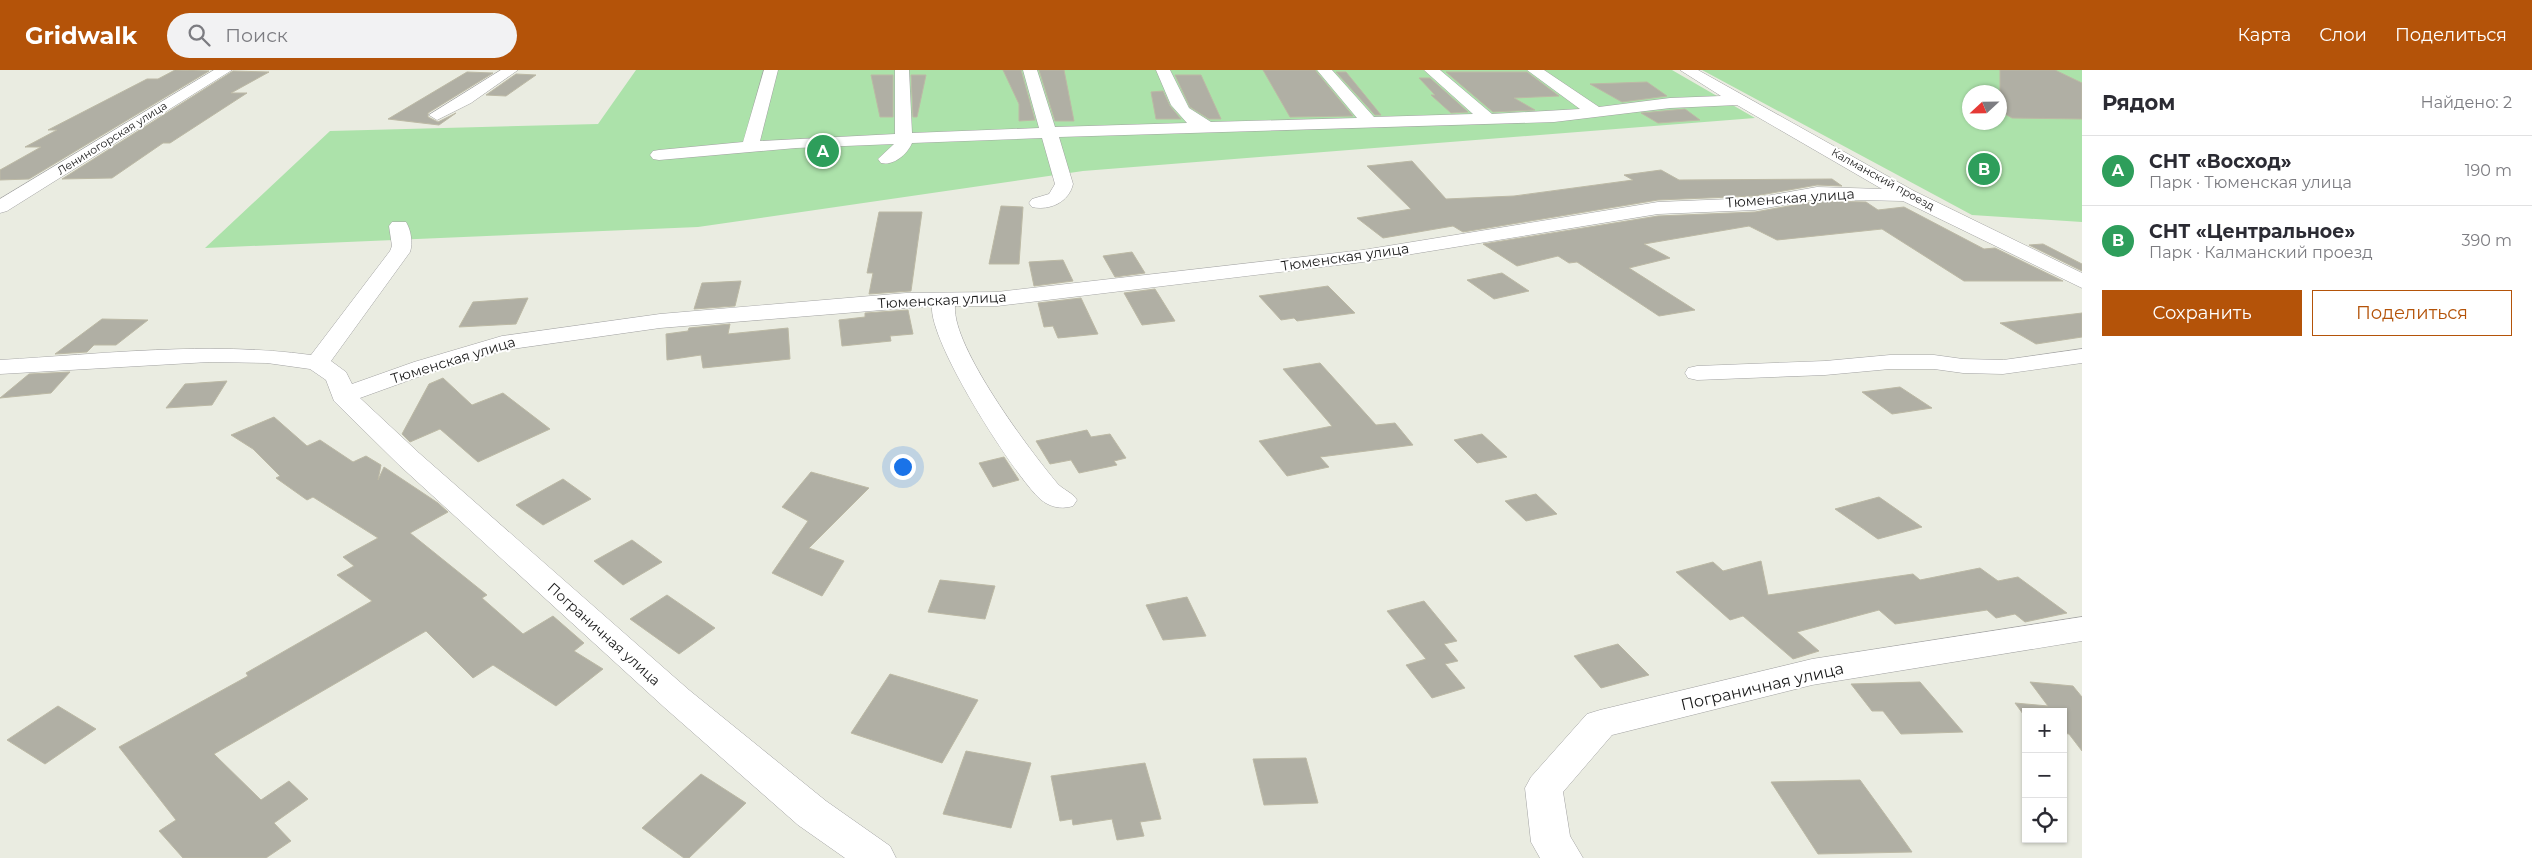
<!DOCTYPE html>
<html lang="ru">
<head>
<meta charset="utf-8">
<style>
	body { margin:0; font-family:Montserrat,sans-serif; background:#f2f2f3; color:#2b2b33 }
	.controls { position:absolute; right:15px; bottom:15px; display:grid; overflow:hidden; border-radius:0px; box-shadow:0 1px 4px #0004 }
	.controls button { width:45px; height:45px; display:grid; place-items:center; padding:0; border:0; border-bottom:1px solid #e1e1e2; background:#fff; color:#2b2b33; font:25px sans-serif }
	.compass { position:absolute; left:1962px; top:15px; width:45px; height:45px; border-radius:50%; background:#fff; box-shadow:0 1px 4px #0004; rotate:248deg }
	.you { position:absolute; left:902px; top:396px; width:18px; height:18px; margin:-12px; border:4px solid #fff; border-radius:50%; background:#1a73e8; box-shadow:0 0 0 8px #1a73e833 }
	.badge { display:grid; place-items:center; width:32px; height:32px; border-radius:50%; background:#b45309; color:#fff; font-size:16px; font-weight:700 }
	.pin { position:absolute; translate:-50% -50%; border:2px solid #fff; box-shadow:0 1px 5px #0006 }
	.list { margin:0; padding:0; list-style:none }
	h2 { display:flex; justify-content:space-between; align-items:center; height:65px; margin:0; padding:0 20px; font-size:21px }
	h2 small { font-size:16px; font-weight:400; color:#7c7c81 }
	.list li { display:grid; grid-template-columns:32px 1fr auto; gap:15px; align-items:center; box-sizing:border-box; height:70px; padding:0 20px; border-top:1px solid #e1e1e2 }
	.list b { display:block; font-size:19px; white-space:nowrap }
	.list p { margin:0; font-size:16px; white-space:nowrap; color:#7c7c81 }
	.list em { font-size:16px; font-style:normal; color:#7c7c81 }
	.actions { display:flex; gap:10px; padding:15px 20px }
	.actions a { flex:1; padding:11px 0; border:1px solid #b45309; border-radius:0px; text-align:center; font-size:18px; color:#b45309 }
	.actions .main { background:#b45309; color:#fff }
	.icon { flex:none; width:28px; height:28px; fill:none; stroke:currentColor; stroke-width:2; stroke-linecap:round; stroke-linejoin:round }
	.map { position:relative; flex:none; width:2082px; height:788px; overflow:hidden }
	header { display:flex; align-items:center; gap:30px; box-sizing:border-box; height:70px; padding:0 25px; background:#b45309; color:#fff }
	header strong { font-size:24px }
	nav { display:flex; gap:28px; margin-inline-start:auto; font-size:18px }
	.search { width:350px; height:45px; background:#f2f2f3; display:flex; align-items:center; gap:12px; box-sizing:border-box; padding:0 18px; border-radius:28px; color:#7c7c81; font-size:19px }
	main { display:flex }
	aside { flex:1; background:#fff }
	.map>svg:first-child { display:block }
	.grass { fill:#ace2aa; fill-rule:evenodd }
	.building { fill:#b0afa4; stroke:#bcb9a5 }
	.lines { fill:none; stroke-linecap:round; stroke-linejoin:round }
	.minor-casing { stroke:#a2a2a2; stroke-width:1 }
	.minor { fill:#fff; fill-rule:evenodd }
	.labels { text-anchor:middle; stroke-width:4; stroke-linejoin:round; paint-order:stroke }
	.far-street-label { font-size:11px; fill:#1b1b1b; stroke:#fff }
	.street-label { font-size:14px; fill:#1b1b1b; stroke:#fff }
	.near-street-label { font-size:16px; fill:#1b1b1b; stroke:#fff }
</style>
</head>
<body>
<header>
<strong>Gridwalk</strong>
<div class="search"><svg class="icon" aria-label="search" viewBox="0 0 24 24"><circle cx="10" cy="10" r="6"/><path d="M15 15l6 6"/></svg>Поиск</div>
<nav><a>Карта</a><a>Слои</a><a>Поделиться</a></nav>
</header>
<main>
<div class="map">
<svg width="2082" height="788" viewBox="0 0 2082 788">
	<rect width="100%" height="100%" fill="#eaece1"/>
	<g class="grass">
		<path d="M636,0H1672L1755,48L1083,101L698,157L205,178L330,61L598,54Z"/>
		<path d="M1702,0H2082V152L1972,145ZM1970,22H2000V52H1970Z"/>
	</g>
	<g class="building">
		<path d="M175,0L209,1L29,109L0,110V100L41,77H25L57,60H48L147,9H158Z"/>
		<path d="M1003,0H1021L1035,50L1019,51V34Z"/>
		<path d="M1039,0H1064L1074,51H1055Z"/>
		<path d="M1263,0H1315L1353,46L1290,47Z"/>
		<path d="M2000,0H2055L2082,13V49L2012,48L2000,41Z"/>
		<path d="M233,1L269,2L231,23H247L170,73H163L112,108L62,109Z"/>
		<path d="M467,2L493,3L428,43V47L438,52L456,43L439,55L388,49Z"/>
		<path d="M1336,2H1346L1381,45H1375Z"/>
		<path d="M1446,2H1527L1559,26L1514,28L1535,40L1493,42Z"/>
		<path d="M516,4L536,5L506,26L486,25Z"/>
		<path d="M871,5H893V47H880Z"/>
		<path d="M911,5H926L917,47H913Z"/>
		<path d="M1175,5H1201L1221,49H1209L1190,37Z"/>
		<path d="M1419,8H1430L1468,42L1451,43L1431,25H1435Z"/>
		<path d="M1647,12L1667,26L1622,32L1590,14Z"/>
		<path d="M1163,21L1170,36L1181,49H1156L1151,22Z"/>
		<path d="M1685,39L1700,50L1658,53L1641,43Z"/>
		<path d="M1412,91L1446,129L1514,126L1633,110L1624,105L1661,100L1679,110L1832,109L1842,116L1817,115L1755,126L1658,130L1463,162L1453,156L1383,168L1357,148L1411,139L1367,96Z"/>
		<path d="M1817,131L1866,132L1878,140L1904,137L1984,179L1995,178L2063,211H1964L1882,159L1777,170L1749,156L1644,174L1670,188L1629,198L1695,240L1659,246L1577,192L1569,193L1558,186L1517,196L1483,174L1658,146L1755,142Z"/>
		<path d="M1001,136L1023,137L1019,194H989Z"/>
		<path d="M879,142H922L911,221L869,224L873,203H867Z"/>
		<path d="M2043,174L2082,194V201L2029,175Z"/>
		<path d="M1132,182L1145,203L1115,207L1103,186Z"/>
		<path d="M1063,190L1073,211L1034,216L1029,192Z"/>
		<path d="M1502,203L1529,221L1494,229L1467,210Z"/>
		<path d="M741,211L735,236L694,239L702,213Z"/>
		<path d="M1328,216L1355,243L1297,251L1294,248L1281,250L1259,226Z"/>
		<path d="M1155,219L1175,251L1142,255L1124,223Z"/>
		<path d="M528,228L516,254L459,257L473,232Z"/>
		<path d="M1081,228L1098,264L1058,268L1053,256L1044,257L1038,233Z"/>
		<path d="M908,240L913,264L890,266L891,271L842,276L839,250L865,247V243Z"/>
		<path d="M2082,243V267L2036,274L2000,253Z"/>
		<path d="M102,249L148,250L116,275H94L87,282L55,284Z"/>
		<path d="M730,254L728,264L788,258L790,289L703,298L701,285L667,290L666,264L688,261L689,258Z"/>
		<path d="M1320,293L1376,355L1395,353L1413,375L1320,387L1329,397L1287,406L1259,371L1332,356L1283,299Z"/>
		<path d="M70,302L51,323L0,328L29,304Z"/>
		<path d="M443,308L472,335L503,323L550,359L478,392L440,359L410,372L402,364L429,314Z"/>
		<path d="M227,311L212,335L166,338L185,314Z"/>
		<path d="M1900,317L1932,338L1892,344L1862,322Z"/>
		<path d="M274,347L307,376L320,370L353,392L366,386L381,395L378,410L384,397L438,433L448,442L410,463L487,525L482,528L523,564L553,546L584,573L574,581L603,599L556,636L493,595L473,608L426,561L214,684L261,730L289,711L308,729L274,753L291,771L266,788H183L159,761L176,750L119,677L248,606L246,603L372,531L337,505L354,496L343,487L378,468L313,427L307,430L276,408L280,406L253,379L231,365Z"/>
		<path d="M1087,360L1091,367L1110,364L1126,388L1114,391L1117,395L1079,403L1071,390L1050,394L1036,371Z"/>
		<path d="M1482,364L1507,387L1477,393L1454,370Z"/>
		<path d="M1004,387L1019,410L993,417L979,393Z"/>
		<path d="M811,402L869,418L809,478L844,491L822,526L772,503L808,451L782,437Z"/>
		<path d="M563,409L591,429L543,455L516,435Z"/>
		<path d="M1536,424L1557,444L1526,451L1505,431Z"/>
		<path d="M1879,427L1922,457L1878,469L1835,439Z"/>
		<path d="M632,470L662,492L623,515L594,491Z"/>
		<path d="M1761,491L1768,525L1913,504L1920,510L1980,498L1998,511L2018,507L2067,543L2025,552L2015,544L1996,548L1987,540L1895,554L1879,540L1797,562L1819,581L1793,589L1743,546L1730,550L1676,502L1713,492L1723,501Z"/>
		<path d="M940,510L995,516L985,549L928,542Z"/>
		<path d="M667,525L715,558L679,584L630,549Z"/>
		<path d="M1187,527L1206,566L1163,570L1146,535Z"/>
		<path d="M1424,531L1457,571L1444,574L1458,591L1445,594L1465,618L1432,628L1406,595L1426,589L1387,541Z"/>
		<path d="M1618,574L1649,605L1601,618L1574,586Z"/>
		<path d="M890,604L978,630L942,693L851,663Z"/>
		<path d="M1920,612L1963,662L1901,664L1883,641H1872L1851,614Z"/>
		<path d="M2030,612L2073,616L2082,627V681L2069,664L2063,663V642H2026V648L2015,633L2048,636Z"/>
		<path d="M58,636L96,659L45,694L7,670Z"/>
		<path d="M966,681L1031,693L1011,758L943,744Z"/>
		<path d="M1306,688L1318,733L1264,735L1253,689Z"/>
		<path d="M1145,693L1161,749L1140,752L1144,766L1117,770L1112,749L1073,755L1072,749L1060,751L1051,706Z"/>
		<path d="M701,704L746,733L689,788H684L642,758Z"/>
		<path d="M1860,710L1900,765L1912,782L1818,784L1771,712Z"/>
	</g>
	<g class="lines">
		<defs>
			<g id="minor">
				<path d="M214,0H232L7,141L0,143V129Z"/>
				<path d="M501,0H518L471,33L437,50L429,45Z"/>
				<path d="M764,0H778L760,71L895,64V0H909L912,63L1039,58L1023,0H1037L1055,57L1187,53L1171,35L1156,0H1170L1189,38L1211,52L1357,48L1317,0H1332L1374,47L1473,44L1424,0H1440L1492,44L1580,39L1527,0H1544L1599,37L1670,28L1721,26L1680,0H1698L1914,121L2082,203V218L1903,131L1817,129L1755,140L1658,144L1363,192L997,236H955C952,277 1030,381 1057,413C1063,420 1072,422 1077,430L1073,436C1061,440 1048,437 1038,427C1011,400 929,272 932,236L660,258L505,280L432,302L360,328L419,383L689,620L826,731L890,776L896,788H845L798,755L665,638L399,395L334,331L326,310L310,299L267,293L209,292L0,304V290C103,284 208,271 311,285L390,181L392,176L389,156L392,152H406C411,160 413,173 410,182L331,291L346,302L352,314L414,292L502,266L660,244L906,223L997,222L1363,180L1658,132L1755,128L1817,117L1882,119L1737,35L1670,38L1554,52L1059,67L1073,114C1069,132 1050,141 1032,137L1029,133L1032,129L1049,124L1055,114L1042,68L912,73C907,85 893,96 881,93L878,89L894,74L796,78L659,90L653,89L650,85L653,81L659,80L743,72Z"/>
				<path d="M2082,279V293L2003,304L1963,303L1934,299H1890L1825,305L1697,310L1688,308L1685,303L1688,298L1697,296L1825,291L1890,285H1934L1963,289L2003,290Z"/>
				<path d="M2082,547V571L1812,615L1612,665L1563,722L1570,766L1583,788H1540L1531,772L1525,718L1531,707L1587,644L1600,640L1812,589Z"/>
			</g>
		</defs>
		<use href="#minor" class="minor-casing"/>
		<use href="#minor" class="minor"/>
	</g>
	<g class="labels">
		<g class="far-street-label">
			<text transform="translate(112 68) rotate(-32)" y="4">Лениногорская улица</text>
			<text transform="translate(1883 109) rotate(29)" y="4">Калманский проезд</text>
		</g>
		<g class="street-label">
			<text transform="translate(1790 128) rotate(-4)" y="5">Тюменская улица</text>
			<text transform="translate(1345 187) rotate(-8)" y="5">Тюменская улица</text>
			<text transform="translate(942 230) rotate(-3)" y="5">Тюменская улица</text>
			<text transform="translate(453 290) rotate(-17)" y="5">Тюменская улица</text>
			<text transform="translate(604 564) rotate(42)" y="5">Пограничная улица</text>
		</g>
		<g class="near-street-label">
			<text transform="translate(1762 616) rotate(-13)" y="6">Пограничная улица</text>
		</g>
	</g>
</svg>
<div class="controls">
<button>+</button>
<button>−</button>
<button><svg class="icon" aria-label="locate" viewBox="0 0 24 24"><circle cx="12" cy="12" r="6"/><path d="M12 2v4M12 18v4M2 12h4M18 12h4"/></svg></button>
</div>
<svg class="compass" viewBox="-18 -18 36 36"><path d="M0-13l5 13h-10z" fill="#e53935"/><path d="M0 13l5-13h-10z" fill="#7c7c81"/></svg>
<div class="you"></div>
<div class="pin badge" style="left:823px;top:81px;background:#2e9e5b">A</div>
<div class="pin badge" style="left:1984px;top:99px;background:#2e9e5b">B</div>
</div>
<aside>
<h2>Рядом<small>Найдено: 2</small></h2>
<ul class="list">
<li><span class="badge" style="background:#2e9e5b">A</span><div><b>СНТ «Восход»</b><p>Парк · Тюменская улица</p></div><em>190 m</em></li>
<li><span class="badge" style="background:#2e9e5b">B</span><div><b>СНТ «Центральное»</b><p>Парк · Калманский проезд</p></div><em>390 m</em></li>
</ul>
<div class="actions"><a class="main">Сохранить</a><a>Поделиться</a></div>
</aside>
</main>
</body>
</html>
